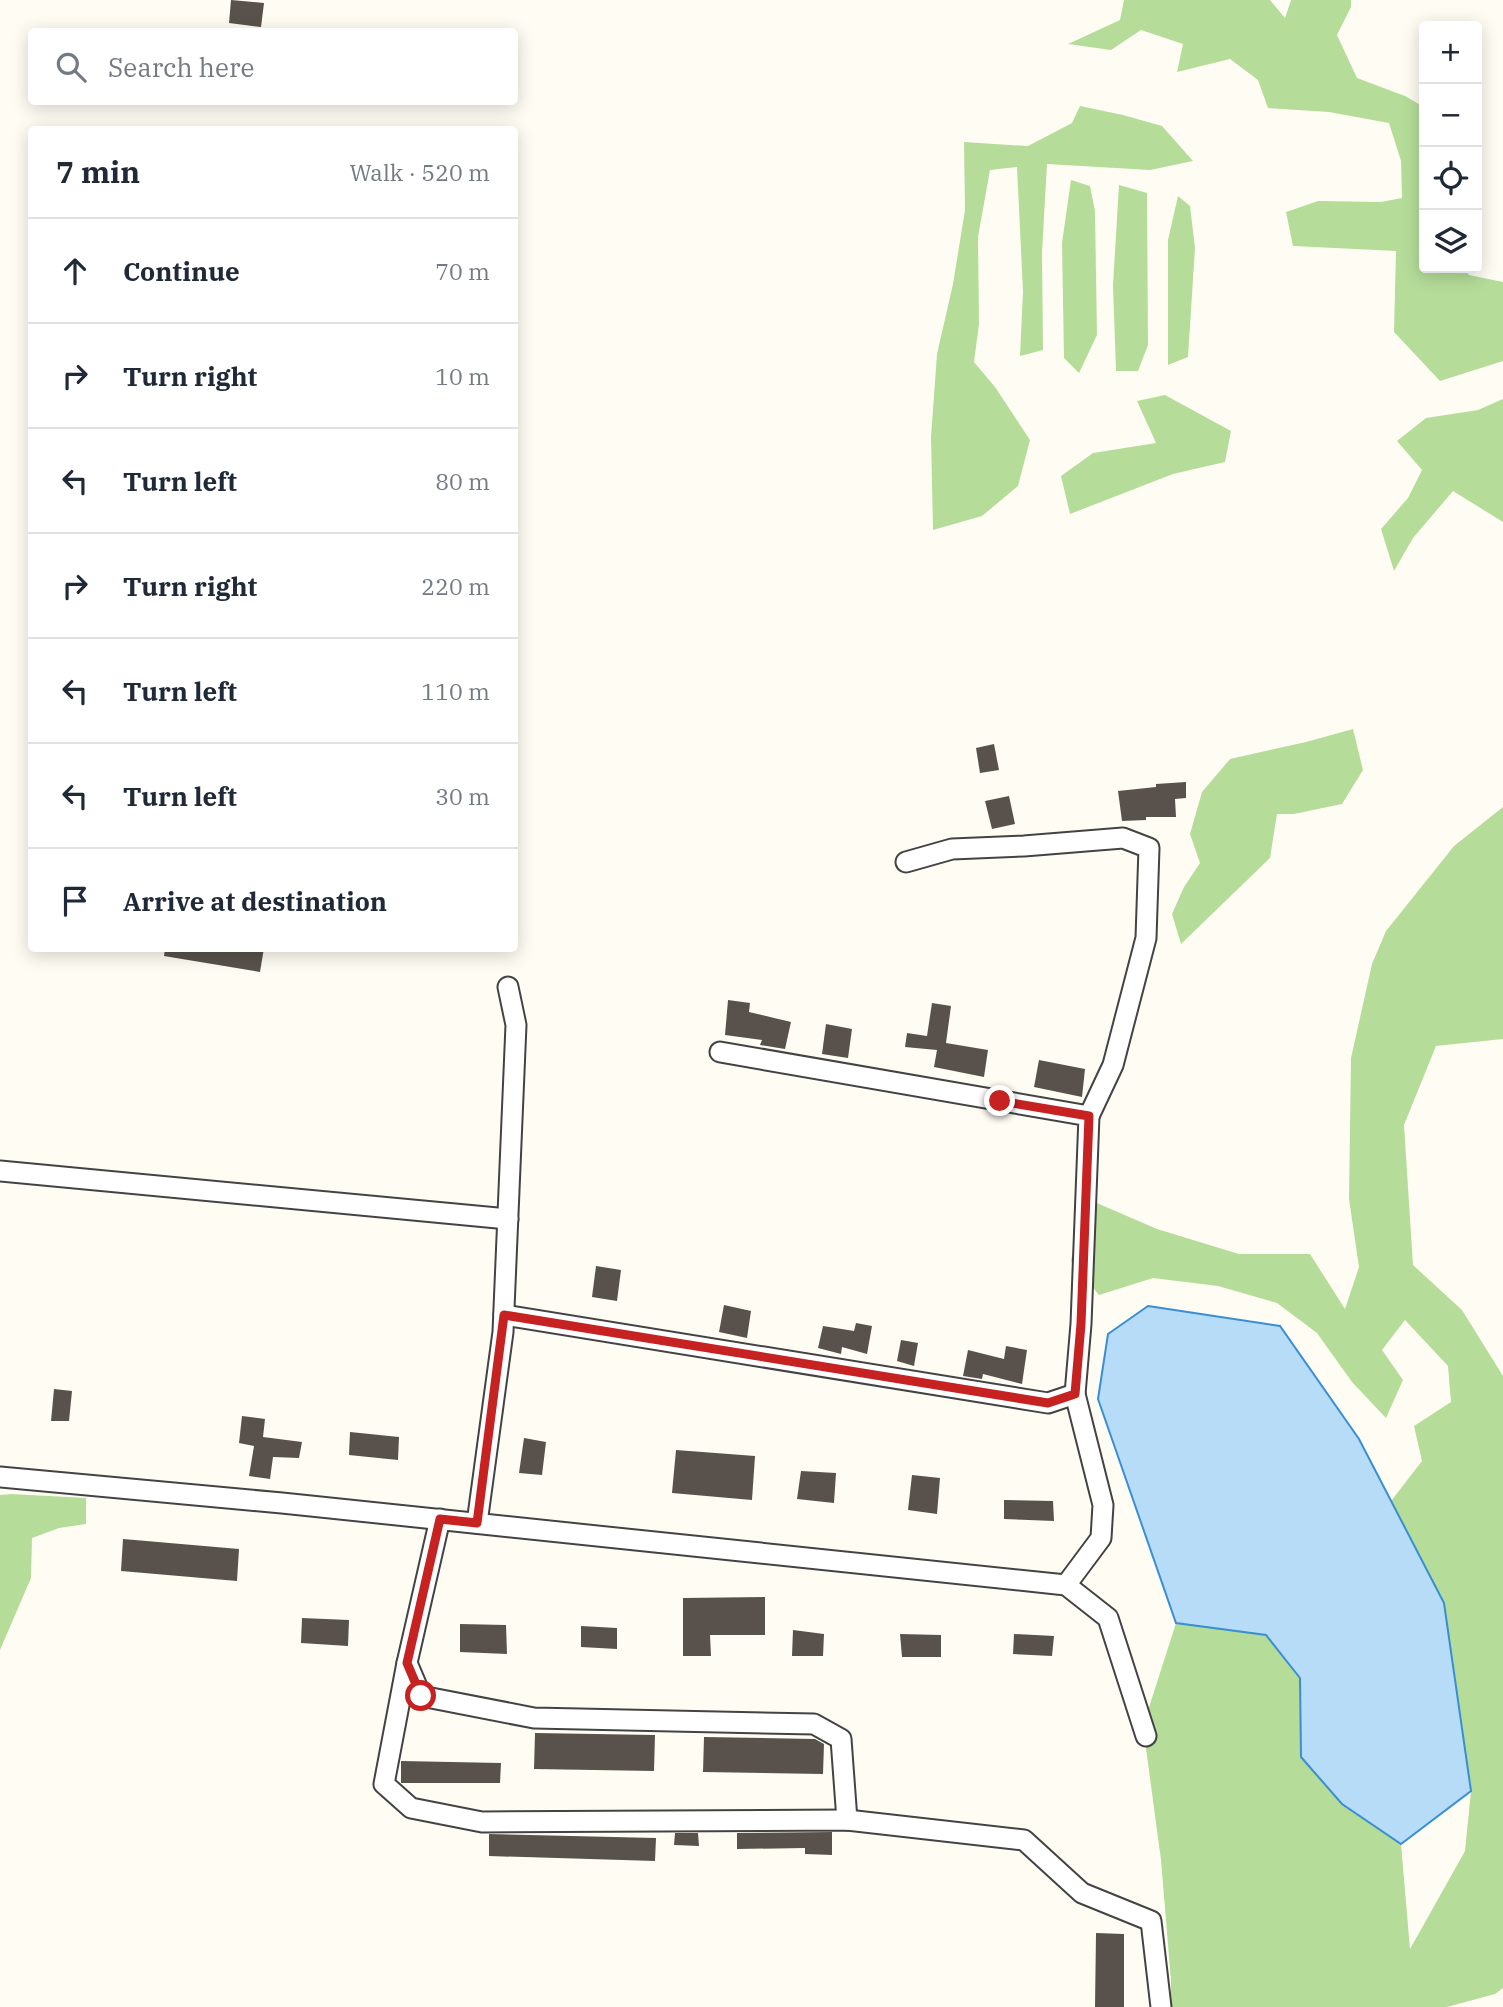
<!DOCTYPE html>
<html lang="en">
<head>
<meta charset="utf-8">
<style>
	body { margin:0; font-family:"IBM Plex Serif",serif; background:#f6f6f7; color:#1f2937 }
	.controls { position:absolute; right:21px; top:21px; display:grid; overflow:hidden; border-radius:7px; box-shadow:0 4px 18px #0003 }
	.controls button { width:63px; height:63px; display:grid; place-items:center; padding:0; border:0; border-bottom:2px solid #e0e1e3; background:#fff; color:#1f2937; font:35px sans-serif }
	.stop { position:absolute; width:21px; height:21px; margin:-16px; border:5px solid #c62222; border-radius:50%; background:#fff }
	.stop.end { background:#c62222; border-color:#fff; box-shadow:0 2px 7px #0008 }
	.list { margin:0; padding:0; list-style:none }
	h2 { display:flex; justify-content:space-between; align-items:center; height:91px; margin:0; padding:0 28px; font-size:30px }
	h2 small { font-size:23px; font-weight:400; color:#747a83 }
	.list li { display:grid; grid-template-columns:46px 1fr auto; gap:21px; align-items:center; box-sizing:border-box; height:105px; padding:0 28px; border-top:2px solid #e0e1e3 }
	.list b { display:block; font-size:26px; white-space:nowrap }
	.list em { font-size:23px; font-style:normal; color:#747a83 }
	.icon { flex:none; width:38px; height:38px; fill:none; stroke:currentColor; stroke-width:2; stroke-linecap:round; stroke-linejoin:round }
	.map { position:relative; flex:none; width:1503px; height:2007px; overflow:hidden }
	.search { position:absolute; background:#fff; box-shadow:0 4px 18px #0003; left:28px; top:28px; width:490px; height:77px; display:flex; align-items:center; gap:18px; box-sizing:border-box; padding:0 24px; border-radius:7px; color:#747a83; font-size:26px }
	.panel { position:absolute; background:#fff; box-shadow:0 4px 18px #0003; left:28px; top:126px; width:490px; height:826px; border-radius:7px }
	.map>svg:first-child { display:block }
	.forest { fill:#b5dd99 }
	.water { fill:#b6dcf8; stroke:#3a8ed2; stroke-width:2 }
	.building { fill:#59524c }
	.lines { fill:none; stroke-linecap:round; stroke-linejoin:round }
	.minor-casing { stroke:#434343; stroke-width:23 }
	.minor { stroke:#fff; stroke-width:19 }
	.route { stroke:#c62222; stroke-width:9 }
</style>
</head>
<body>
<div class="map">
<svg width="1503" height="2007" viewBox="0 0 1503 2007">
	<rect width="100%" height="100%" fill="#fffdf3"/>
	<g class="forest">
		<path d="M1124,0H1270L1285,18L1291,0H1351V7L1337,35L1357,78L1405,96L1424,107V268H1464L1469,275L1503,282V361L1440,381L1394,332L1396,251L1293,246L1286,212L1318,201L1381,202L1402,198L1401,161L1389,123L1329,112L1268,108L1258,80L1230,59L1177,72L1183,44L1141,30L1111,50L1068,44L1120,20Z"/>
		<path d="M1080,106L1123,115L1162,126L1193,161L1150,170L1047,164L1042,253L1043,350L1020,356L1023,291L1017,167L990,170L978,237L979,324L974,362L995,387L1030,440L1018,486L982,516L933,530L931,437L937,354L953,284L965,210L964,142L1028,146L1072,123Z"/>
		<path d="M1071,180L1090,186L1095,211L1097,335L1079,373L1064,358L1062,243Z"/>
		<path d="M1119,185L1147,193L1148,345L1138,371H1116L1113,285Z"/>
		<path d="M1178,196L1190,206L1195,248L1188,357L1168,365V240Z"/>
		<path d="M1165,395L1231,431L1225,462L1173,474L1070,514L1061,476L1093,453L1156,443L1137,401Z"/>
		<path d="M1503,399V522L1453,491L1413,538L1394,571L1381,529L1408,498L1422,470L1397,441L1426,418L1478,410Z"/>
		<path d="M1353,729L1363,770L1342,804L1294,814H1277L1270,858L1181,944L1172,914L1184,887L1200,863L1190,834L1202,792L1230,759L1306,742Z"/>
		<path d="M1503,807V1039L1436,1046L1404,1125L1413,1265L1462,1310L1503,1376V1988L1495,1994L1447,2007H1171V1981L1161,1860L1143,1726L1176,1623L1266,1635L1300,1678L1301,1757L1342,1804L1401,1844L1410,1949L1465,1851L1471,1791L1444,1603L1391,1501L1422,1461L1414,1426L1451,1402L1448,1366L1405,1320L1382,1350L1403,1380L1386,1418L1352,1382L1317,1333L1277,1303L1218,1286L1153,1278L1099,1295L1071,1261L1083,1197L1157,1229L1239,1254H1310L1345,1309L1359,1267L1349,1199L1351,1058L1372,964L1386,931L1454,846Z"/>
		<path d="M11,1494L86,1498V1524L59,1528L32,1538L31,1578L0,1650V1495Z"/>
	</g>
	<path class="water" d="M1148,1306L1280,1326L1359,1439L1444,1603L1471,1791L1401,1844L1342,1804L1301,1757L1300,1678L1266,1635L1176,1623L1098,1399L1108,1334Z"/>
	<g class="building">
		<path d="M231,0L264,3L261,27L229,23Z"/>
		<path d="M994,744L999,770L980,773L976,748Z"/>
		<path d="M1186,782V798L1175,799L1176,817H1146V820L1122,821L1118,791L1156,787V784Z"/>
		<path d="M1009,796L1015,824L992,829L985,801Z"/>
		<path d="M165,948H264L260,972L164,956Z"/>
		<path d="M728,1000L750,1003L749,1012L791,1022L785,1049L760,1045L762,1040L725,1035Z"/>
		<path d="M932,1003L951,1006L946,1043L988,1050L984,1077L934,1067L937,1050L905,1047L907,1033L927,1036Z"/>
		<path d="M826,1024L852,1029L848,1058L822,1054Z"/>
		<path d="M1039,1060L1085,1069L1082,1097L1034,1087Z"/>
		<path d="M596,1266L621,1270L617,1301L592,1297Z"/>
		<path d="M724,1305L751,1311L747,1338L719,1332Z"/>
		<path d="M856,1323L872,1326L867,1354L842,1347L841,1354L818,1348L823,1326L854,1331Z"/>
		<path d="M901,1340L918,1343L914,1366L897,1361Z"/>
		<path d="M1006,1346L1027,1350L1022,1384L983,1374L982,1379L963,1376L968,1350L1004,1359Z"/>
		<path d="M54,1389L72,1391L69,1421H51Z"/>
		<path d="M242,1416L265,1419L263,1437L302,1442L299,1458L273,1457L270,1479L249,1476L254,1446L239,1443Z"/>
		<path d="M350,1432L399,1437L398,1460L349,1455Z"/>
		<path d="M524,1438L546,1442L542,1475L519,1473Z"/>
		<path d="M676,1450L755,1456L752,1500L672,1493Z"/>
		<path d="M801,1471L836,1473L834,1503L797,1499Z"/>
		<path d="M912,1475L940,1478L937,1514L908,1510Z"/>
		<path d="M1004,1500L1053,1501L1054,1521L1004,1519Z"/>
		<path d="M123,1539L239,1549L237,1581L121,1571Z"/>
		<path d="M765,1597V1635H710L711,1656H683V1598Z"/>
		<path d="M302,1618L349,1620L348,1646L301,1643Z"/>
		<path d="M460,1624L506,1625L507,1654L460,1652Z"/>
		<path d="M581,1626L617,1628V1649L581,1647Z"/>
		<path d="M793,1630L824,1634L823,1656H792Z"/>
		<path d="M900,1634L941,1635V1657H902Z"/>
		<path d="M1014,1634L1054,1636L1052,1656L1013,1654Z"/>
		<path d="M535,1733L655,1735L654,1771L534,1769Z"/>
		<path d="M704,1737L815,1739L824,1744L823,1774L703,1772Z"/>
		<path d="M401,1761L501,1763L500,1783H401Z"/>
		<path d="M832,1832V1855L805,1854V1848L737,1849V1833Z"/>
		<path d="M675,1833H698L699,1846L674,1845Z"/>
		<path d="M489,1834L656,1838L655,1861L489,1856Z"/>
		<path d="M1096,1933L1124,1934V2007H1095Z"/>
	</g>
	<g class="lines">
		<defs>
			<g id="minor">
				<path d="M906,862L952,849L1024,846L1123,838L1149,848L1146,938L1113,1065L1089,1116"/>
				<path d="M720,1052L1089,1116L1081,1324L1075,1394L1103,1505L1101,1538L1066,1585"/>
				<path d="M0,1171L508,1219"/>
				<path d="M504,1315L1048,1403L1075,1394"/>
				<path d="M0,1477L282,1503L1066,1585L1108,1618L1146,1736"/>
				<path d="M440,1519L407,1663L421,1696L534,1718L814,1724L841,1739L847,1820"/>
				<path d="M477,1523L503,1332L516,1025L508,987"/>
				<path d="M407,1663L384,1784L411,1808L482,1822L847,1820L1024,1840L1082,1893L1151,1921L1161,2007"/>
			</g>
		</defs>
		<use href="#minor" class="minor-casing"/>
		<use href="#minor" class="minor"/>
	</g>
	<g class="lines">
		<path class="route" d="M421,1696L407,1663L440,1519L477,1523L504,1315L1048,1403L1075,1394L1081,1324L1089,1116L1000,1101"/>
	</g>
</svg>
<div class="controls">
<button>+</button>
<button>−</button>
<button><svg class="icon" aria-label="locate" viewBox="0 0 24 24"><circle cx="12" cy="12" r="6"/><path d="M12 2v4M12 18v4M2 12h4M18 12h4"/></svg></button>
<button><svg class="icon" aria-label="layers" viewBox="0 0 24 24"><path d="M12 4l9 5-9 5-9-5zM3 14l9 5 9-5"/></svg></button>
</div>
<div class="stop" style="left:421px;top:1696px"></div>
<div class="stop end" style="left:1000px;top:1101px"></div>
<div class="search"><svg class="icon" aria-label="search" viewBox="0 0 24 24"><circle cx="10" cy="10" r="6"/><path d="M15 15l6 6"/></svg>Search here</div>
<section class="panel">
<h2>7 min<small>Walk · 520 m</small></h2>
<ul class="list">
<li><svg class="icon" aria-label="ahead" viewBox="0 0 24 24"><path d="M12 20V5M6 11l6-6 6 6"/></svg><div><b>Continue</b></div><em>70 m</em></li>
<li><svg class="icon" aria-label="right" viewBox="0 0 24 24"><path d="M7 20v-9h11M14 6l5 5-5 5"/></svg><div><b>Turn right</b></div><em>10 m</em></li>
<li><svg class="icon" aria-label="left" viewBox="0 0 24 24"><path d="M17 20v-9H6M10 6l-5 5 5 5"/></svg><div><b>Turn left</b></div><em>80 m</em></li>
<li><svg class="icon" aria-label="right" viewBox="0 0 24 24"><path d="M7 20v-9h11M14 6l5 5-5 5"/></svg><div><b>Turn right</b></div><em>220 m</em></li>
<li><svg class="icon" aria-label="left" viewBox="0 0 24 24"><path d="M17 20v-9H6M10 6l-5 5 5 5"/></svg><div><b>Turn left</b></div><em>110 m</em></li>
<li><svg class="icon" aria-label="left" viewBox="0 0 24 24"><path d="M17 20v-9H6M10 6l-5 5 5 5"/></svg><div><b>Turn left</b></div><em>30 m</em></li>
<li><svg class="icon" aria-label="arrive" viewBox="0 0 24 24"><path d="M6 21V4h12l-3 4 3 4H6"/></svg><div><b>Arrive at destination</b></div></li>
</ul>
</section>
</div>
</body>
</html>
